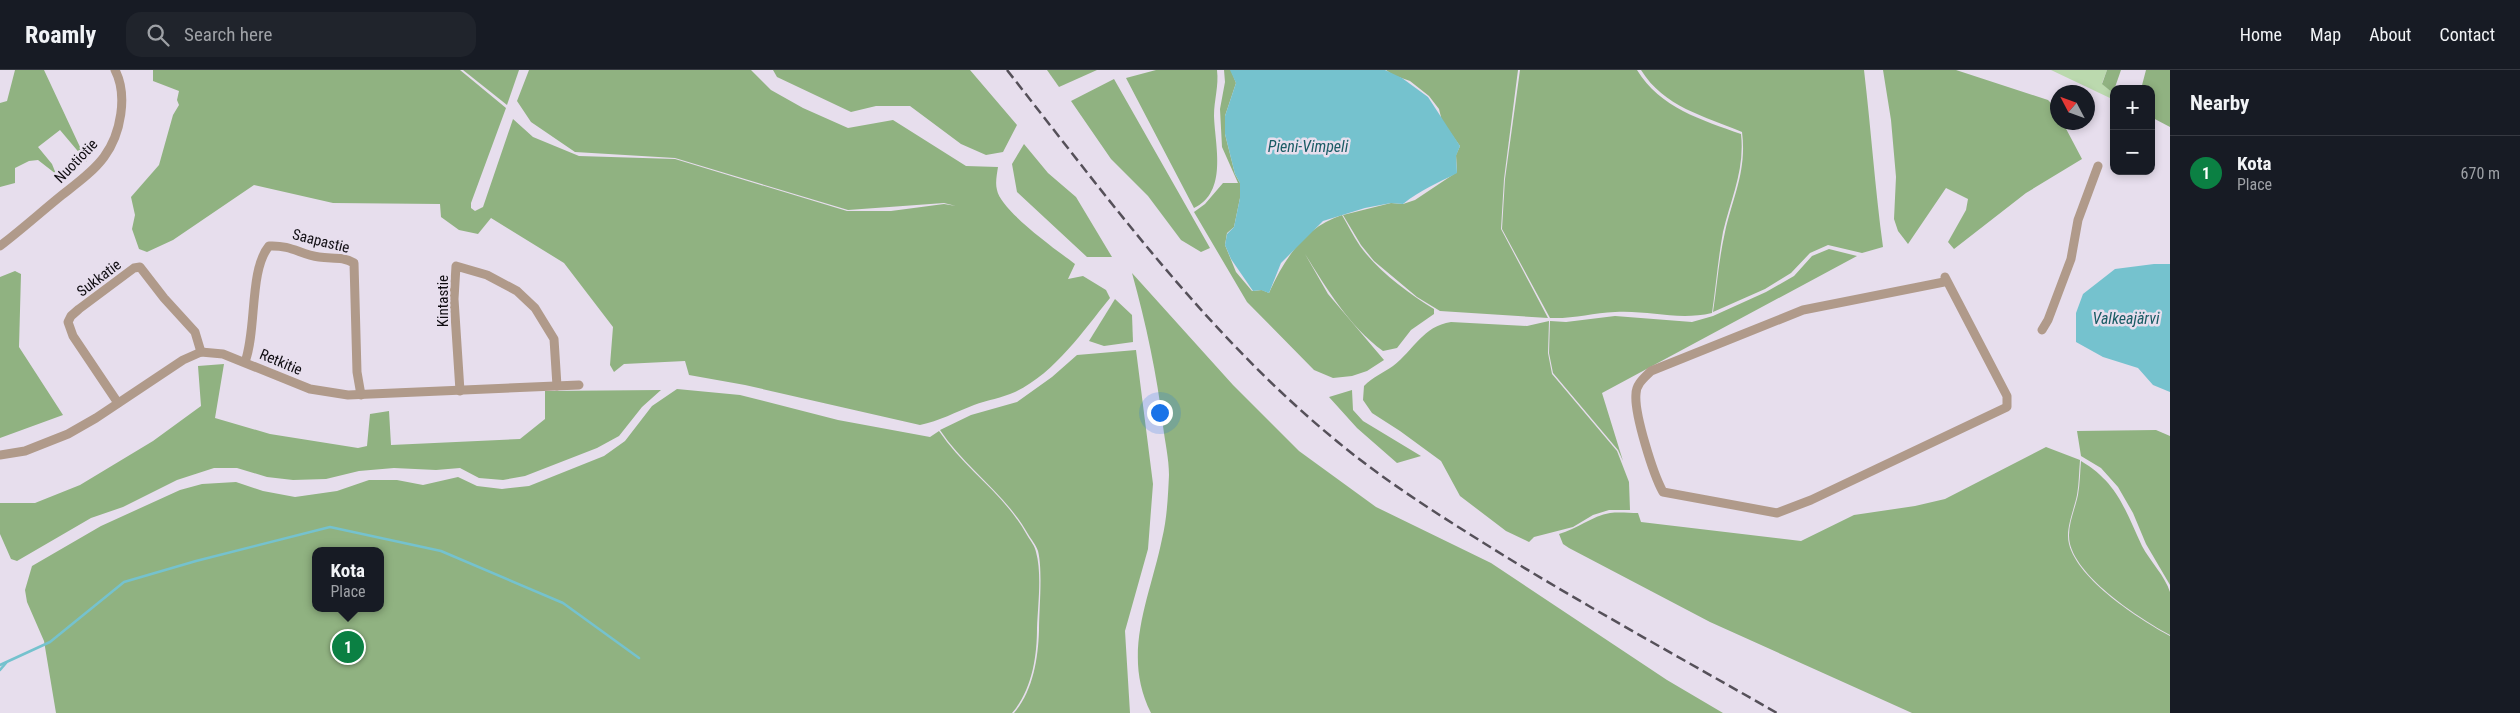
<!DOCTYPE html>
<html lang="en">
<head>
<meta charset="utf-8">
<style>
	body { margin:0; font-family:"Roboto Condensed",sans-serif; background:#20242c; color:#f1f3f6 }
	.controls { position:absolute; right:15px; top:15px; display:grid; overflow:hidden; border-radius:10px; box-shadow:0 2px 8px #0003 }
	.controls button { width:45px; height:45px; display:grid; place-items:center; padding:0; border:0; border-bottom:1px solid #363941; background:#171b24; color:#f1f3f6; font:25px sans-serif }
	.compass { position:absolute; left:2050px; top:15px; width:45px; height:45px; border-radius:50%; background:#171b24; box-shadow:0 2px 8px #0003; rotate:311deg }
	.you { position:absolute; left:1159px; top:342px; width:18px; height:18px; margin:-12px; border:4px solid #fff; border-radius:50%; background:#1a73e8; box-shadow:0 0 0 8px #1a73e833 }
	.badge { display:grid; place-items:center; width:32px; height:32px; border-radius:50%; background:#0b8043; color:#fff; font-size:16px; font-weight:700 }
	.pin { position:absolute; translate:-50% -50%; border:2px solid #fff; box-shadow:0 1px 5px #0006 }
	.popup { position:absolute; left:312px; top:477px; width:72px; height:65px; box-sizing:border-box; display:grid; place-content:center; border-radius:10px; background:#171b24; filter:drop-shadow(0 1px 4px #0005); font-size:16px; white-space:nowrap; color:#9ea1a6 }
	.popup b { font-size:19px; color:#f1f3f6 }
	.popup::after { content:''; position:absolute; left:50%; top:100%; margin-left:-10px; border:10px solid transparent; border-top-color:#171b24 }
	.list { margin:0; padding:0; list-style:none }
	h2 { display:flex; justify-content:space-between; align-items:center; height:65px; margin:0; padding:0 20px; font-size:21px }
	h2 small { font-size:16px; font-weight:400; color:#9ea1a6 }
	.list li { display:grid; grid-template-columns:32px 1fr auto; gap:15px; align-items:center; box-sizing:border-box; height:75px; padding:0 20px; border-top:1px solid #363941 }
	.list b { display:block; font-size:19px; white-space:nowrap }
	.list p { margin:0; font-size:16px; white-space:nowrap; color:#9ea1a6 }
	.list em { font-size:16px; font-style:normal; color:#9ea1a6 }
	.icon { flex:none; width:28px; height:28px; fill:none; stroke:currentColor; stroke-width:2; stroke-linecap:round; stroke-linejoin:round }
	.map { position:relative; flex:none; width:2170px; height:643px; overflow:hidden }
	header { display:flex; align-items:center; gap:30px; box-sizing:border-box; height:70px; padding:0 25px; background:#171b24; border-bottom:1px solid #363941 }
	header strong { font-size:24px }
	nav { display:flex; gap:28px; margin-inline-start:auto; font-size:18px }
	.search { width:350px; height:45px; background:#20242c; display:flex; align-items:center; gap:12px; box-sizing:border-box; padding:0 18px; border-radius:15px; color:#9ea1a6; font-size:19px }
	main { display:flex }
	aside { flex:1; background:#171b24 }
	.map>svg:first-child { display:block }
	.green { fill:#bbd9ae }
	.forest { fill:#90b281; fill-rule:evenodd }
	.water { fill:#75c2ce }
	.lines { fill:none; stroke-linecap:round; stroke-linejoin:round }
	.stream { stroke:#75c2ce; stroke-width:2.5 }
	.street { stroke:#b09a8a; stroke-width:9 }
	.rail { stroke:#555059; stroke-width:2.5; stroke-dasharray:10 5; stroke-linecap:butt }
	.labels { text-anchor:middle; stroke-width:5; stroke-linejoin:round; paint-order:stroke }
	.street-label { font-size:15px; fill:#100d12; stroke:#e7deed }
	.water-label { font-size:16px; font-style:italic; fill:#195b64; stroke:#e7deed }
</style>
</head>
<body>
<header>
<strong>Roamly</strong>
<div class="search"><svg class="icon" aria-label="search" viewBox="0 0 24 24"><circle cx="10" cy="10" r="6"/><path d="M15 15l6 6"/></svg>Search here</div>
<nav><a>Home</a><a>Map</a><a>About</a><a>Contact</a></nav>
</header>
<main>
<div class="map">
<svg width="2170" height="643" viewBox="0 0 2170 643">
	<rect width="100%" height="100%" fill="#e7deed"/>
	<path class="green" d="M2051,0H2107L2102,13L2113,23L2112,29Z"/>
	<g class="forest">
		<path d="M15,0H44L87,92L60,60L38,77L52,94L56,104L38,90L29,91L15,98V113L0,117V33L7,31Z"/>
		<path d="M153,0H460L506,38L471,133V138L475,141L483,137L513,49L533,67L579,86L675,89L847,141H891L944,134L956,136L944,133L848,140L675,88L575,82L531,52L517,31L529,0H751L771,20L803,38L848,58L893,50L966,96L998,97C997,104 995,113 997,120C1001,141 1058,181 1075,194L1068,209L1083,206L1106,220L1110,228C1083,261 1055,303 1015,322C1002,328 987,330 974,335C956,342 939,351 920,355L745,315L689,305L685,291L624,294L614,302L610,295L613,257L564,193L491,148L478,164L459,160L441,147L440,134L333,133L254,115L173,170L147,182L139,179L132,159L135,145L131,127L159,95L173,45L179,35L177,30L179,21L153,11Z"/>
		<path d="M463,0H519L507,35Z"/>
		<path d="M773,0H970L1017,55L1003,82L986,85L961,74L910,36H876L851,42L777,7Z"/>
		<path d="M1047,0H1097L1059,17Z"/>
		<path d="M1156,0H1217C1219,16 1214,30 1214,46C1215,76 1228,122 1194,138L1126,8Z"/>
		<path d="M1224,0H1231L1236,13L1225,46V64L1235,104L1240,113V128L1234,157L1227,163L1225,175L1236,202L1252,221L1262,220L1269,223C1284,189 1305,157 1342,145C1348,155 1353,166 1360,176C1378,201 1408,223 1434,239V244L1411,260L1397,278L1383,281C1349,256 1327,219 1305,184L1328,224L1384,290L1367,301L1352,306L1333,308L1314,300L1247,232L1194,142L1205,134L1223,113H1238L1222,77L1220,39L1225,12Z"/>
		<path d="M1386,0H1518L1504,109L1501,159L1548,248L1440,241L1417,227L1374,191L1361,175L1343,145L1391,133L1403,134L1415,130L1457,102L1456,85L1460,76L1442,51L1439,39L1429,26L1410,11L1393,5Z"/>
		<path d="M1520,0H1637C1660,38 1702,50 1741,64C1745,100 1731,128 1723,162C1718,189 1716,216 1712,243C1677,251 1650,240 1615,242C1593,243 1572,249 1550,248L1502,159L1505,109Z"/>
		<path d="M1641,0H1864C1871,59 1875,118 1883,177L1862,183L1828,175L1810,183L1791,203L1765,219L1713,242C1717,216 1719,188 1725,162C1733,126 1747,101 1742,62C1704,46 1664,37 1641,0Z"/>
		<path d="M1883,0H1956L2048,30L2057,39L2058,52L2063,53L2082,89L2026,123L1954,179L1948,172L1966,140L1968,129L1946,118L1908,174L1898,161L1894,149L1896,107L1891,50Z"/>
		<path d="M2107,0H2121L2113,23L2102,14Z"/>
		<path d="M2146,0H2170V57L2151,47V19H2141Z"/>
		<path d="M1114,9L1210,178L1201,182L1181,170L1148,126L1111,89L1071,31Z"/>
		<path d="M1024,74L1048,103L1076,127L1112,187H1087L1017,122L1012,94Z"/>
		<path d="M1829,179L1857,186L1602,323L1623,391L1618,380L1553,303L1549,283L1550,251L1566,252L1615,246L1692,252L1713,246L1766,222L1794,206L1812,186Z"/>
		<path d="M15,201L21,204L19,277L63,345L0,368V207Z"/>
		<path d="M1132,203L1233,315L1299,381L1376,437L1491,493L1667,610L1723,643H1151C1121,584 1150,528 1162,469C1167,449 1168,426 1169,405C1169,389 1165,372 1163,356C1157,304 1146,254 1132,203Z"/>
		<path d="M1115,229L1132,245L1133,272L1104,276L1089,271Z"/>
		<path d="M1549,251L1548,283L1552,304L1617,381L1629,412L1630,440H1609L1593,445L1573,457L1534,467L1529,472L1506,461L1460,426L1441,391L1400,361L1372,343L1363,330L1364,316C1373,307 1383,303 1393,296C1414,280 1423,256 1451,252L1527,256Z"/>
		<path d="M1136,280L1153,414L1148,479L1125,561L1130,643H1014C1033,621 1038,589 1039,561C1039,539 1043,501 1038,481C1036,475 1031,469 1028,464C1004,422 966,399 940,360L971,345L1017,332L1052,307L1077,285Z"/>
		<path d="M224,294L215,348L270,364L358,378L367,376L370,344L389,341L391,375L520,369L545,349V321L661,320L642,337L619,366L597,378L525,406L503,410L479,408L460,398L436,400L394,398L359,401L326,409L293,410L267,407L237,398H214L177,410L123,437L91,448L17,491L11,489L0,464V433H35L80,415L153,371L201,336L198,296Z"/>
		<path d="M677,319L740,325L838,350L930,367L939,361C965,400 1003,422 1027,465C1030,470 1035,476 1036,482C1042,503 1038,535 1037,558C1037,587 1032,620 1012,643H56L44,571L27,532L25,520L32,496L101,456L180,420L202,414L236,412L263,421L295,427L337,421L369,410H397L423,415L458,407L477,416L502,419L529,416L604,386L625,371L652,336ZM316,481H380V538H316Z"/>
		<path d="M1352,320L1353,340L1363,351L1421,386L1397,393L1357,358L1329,327Z"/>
		<path d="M2156,360L2170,366V515L2146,474L2133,443L2118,417L2101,398L2081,386L2077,361Z"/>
		<path d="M2046,377L2080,390C2079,401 2079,414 2077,425C2074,440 2065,459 2069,474C2078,510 2139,549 2170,566V643H1912L1710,552L1569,478L1563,474L1559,464C1577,459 1592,446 1610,443C1619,442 1629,443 1638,443L1641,452L1801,471L1854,445L1915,436L1945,429Z"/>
		<path d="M2081,391C2118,413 2125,440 2142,476C2150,491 2165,506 2170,522C2170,534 2170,552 2170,565C2139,548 2079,509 2070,474C2066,458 2075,440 2078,425C2080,414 2080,402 2081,391Z"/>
	</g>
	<g class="water">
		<path d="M1230,0H1385L1402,8L1428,27L1460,76L1456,86L1457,103C1438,113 1420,120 1403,134L1391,133L1365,138L1323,151L1281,193L1269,223L1261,220L1253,221L1231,189L1225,175L1227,164L1234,157L1240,128V113L1235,104L1225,64V46L1236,13Z"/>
		<path d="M2154,194H2170V322L2153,315L2138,298L2103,287L2076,272V243L2083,224L2115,199Z"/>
	</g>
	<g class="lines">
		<g class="stream">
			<path d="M0,595L50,572L124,512L196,491L330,457L441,481L563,533L639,588"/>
			<path d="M0,600L6,593"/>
		</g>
		<g class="street">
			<path d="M0,176C21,160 41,142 62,125C76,114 93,102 104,87C121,64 128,25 115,0"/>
			<path d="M1944,212L1803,240L1651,301C1644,308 1636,314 1636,324C1634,343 1653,404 1663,422L1777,443L1811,430L2007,337V326L1945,207"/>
			<path d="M2042,260L2048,250L2071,189L2078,150L2098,96"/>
			<path d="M245,292C257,259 249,200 269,176C292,175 299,184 319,187C332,189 342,186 354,193L357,302L361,325"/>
			<path d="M460,321L454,229L456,196L487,205L517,221L535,238L554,269L557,316"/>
			<path d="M118,333L73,266L68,252L71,246L79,239L134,198L140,197L164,228L195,262L201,282"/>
			<path d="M0,385L25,381L68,364L96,348L183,290L201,282L223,284L310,319L348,325L579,315"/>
		</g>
		<path class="rail" d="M1007,0C1110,131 1209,267 1339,373C1390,415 1447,450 1503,485C1593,540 1686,591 1777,643"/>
	</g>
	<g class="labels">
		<g class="street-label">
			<text transform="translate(76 91) rotate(-46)" y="5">Nuotiotie</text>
			<text transform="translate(321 171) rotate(14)" y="5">Saapastie</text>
			<text transform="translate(99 208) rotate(-37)" y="5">Sukkatie</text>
			<text transform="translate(443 231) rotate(-90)" y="5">Kintastie</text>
			<text transform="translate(281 292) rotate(23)" y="5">Retkitie</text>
		</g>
		<g class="water-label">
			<text x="1308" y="82">Pieni-Vimpeli</text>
			<text x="2126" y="254">Valkeajärvi</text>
		</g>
	</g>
</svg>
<div class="controls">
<button>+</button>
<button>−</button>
</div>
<svg class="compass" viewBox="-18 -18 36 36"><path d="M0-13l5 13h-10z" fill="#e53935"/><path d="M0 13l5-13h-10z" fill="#9ea1a6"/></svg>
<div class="you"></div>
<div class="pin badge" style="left:348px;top:577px">1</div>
<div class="popup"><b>Kota</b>Place</div>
</div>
<aside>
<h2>Nearby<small></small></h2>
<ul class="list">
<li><span class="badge">1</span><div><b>Kota</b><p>Place</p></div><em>670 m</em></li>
</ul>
</aside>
</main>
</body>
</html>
